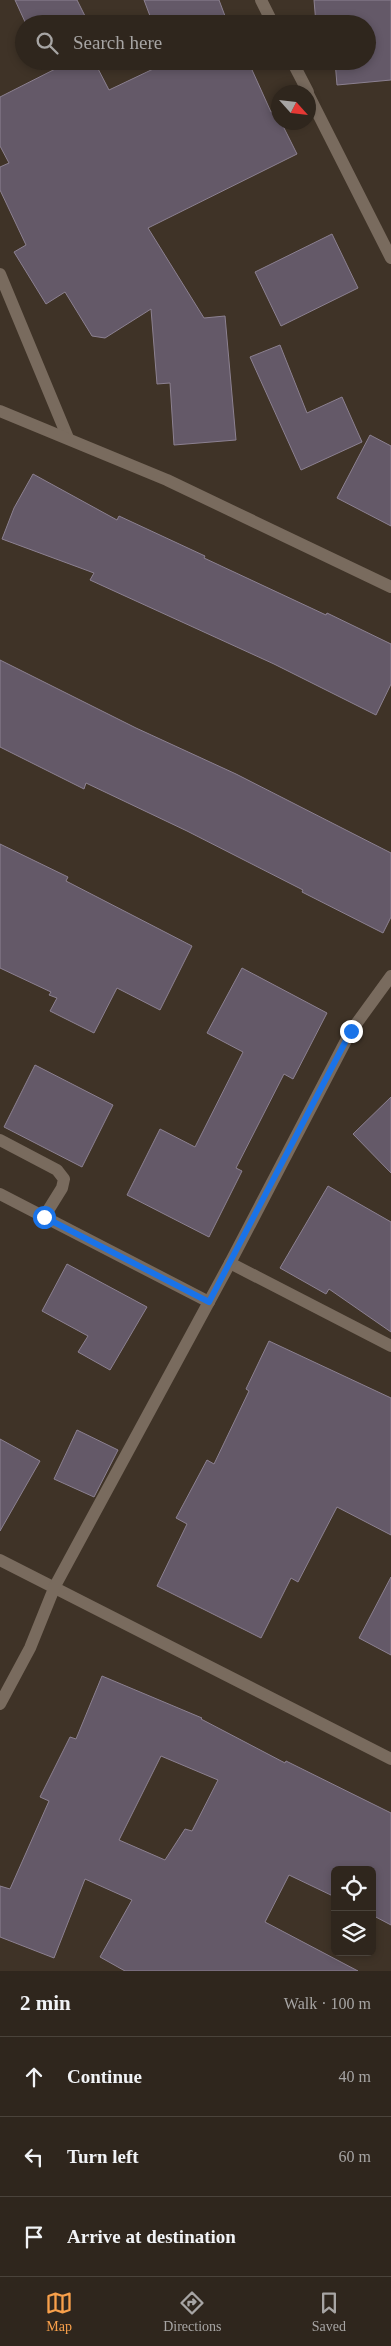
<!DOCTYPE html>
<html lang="en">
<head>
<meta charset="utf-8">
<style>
	body { margin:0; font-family:"Times New Roman",serif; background:#372e26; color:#f1f3f6 }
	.controls { position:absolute; right:15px; bottom:15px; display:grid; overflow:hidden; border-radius:8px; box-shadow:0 2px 8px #0003 }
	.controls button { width:45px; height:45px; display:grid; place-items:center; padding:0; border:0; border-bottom:1px solid #4a433b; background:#2f261d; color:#f1f3f6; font:25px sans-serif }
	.compass { position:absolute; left:271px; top:85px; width:45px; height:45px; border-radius:50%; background:#2f261d; box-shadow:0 2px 8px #0003; rotate:117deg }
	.stop { position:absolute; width:15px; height:15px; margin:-11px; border:4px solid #1a73e8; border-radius:50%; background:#fff }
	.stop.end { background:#1a73e8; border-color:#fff; box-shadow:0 1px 5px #0008 }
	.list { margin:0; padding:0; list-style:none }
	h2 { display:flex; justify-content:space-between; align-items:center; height:65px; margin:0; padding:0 20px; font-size:21px }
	h2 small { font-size:16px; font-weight:400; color:#a7a5a4 }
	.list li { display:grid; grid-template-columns:32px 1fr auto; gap:15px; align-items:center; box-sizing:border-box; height:80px; padding:0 20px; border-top:1px solid #4a433b }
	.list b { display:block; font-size:19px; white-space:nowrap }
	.list em { font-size:16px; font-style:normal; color:#a7a5a4 }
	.icon { flex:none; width:28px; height:28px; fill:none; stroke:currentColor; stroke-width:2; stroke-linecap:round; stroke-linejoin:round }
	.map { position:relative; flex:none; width:391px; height:1971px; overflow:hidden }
	.search { position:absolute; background:#2f261d; box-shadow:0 2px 8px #0003; left:15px; right:15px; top:15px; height:55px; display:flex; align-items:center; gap:12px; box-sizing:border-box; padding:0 18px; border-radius:28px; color:#a7a5a4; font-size:19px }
	.sheet { height:305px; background:#2f261d }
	nav { display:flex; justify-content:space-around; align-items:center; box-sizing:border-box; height:70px; border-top:1px solid #4a433b; background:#2f261d; font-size:14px; color:#a7a5a4 }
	nav a { display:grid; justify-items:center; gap:2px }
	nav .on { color:#f8a04b }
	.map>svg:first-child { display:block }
	.building { fill:#645968; stroke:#8c8191; fill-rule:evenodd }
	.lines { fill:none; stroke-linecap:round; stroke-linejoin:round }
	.minor { stroke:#796b5e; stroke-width:12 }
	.route { stroke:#1a73e8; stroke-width:6 }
</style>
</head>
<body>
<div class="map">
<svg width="391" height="1971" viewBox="0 0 391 1971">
	<rect width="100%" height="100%" fill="#3f3327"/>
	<g class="building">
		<path d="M15,0H77L89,24H26Z"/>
		<path d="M144,0H219L228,24H153Z"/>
		<path d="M314,0H391V80L337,85L335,61H367V24H316Z"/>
		<path d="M71,61H94L109,90L170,61H248L271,112L275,110L278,122H281L297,154L148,228L204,318L225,316L236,440L174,445L170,383L157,384L151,309L105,338L92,336L65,292L46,304L14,252L26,245L0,190V167L9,163L0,146V97Z"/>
		<path d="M332,234L358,288L281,326L255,272Z"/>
		<path d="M280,345L307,413L342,397L362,442L301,470L250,357Z"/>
		<path d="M370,435L391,446V526L337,498Z"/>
		<path d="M33,474L117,520L119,516L205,556L204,558L326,615L327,613L391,644V684L376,715L274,664L90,580L94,573L2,539L14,508Z"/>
		<path d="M0,660L136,728L236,774L391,853V917L383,933L302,892L303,890L187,831L86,783L84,789L0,747Z"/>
		<path d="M0,844L68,877L66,881L192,946L160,1010L117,988L94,1033L50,1011L57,998L49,995L51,992L0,968Z"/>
		<path d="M242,968L327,1013L293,1079L284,1074L236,1168L242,1171L209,1237L127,1195L160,1129L195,1147L243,1052L207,1033Z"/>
		<path d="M35,1065L113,1105L82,1167L4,1127Z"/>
		<path d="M391,1097V1173L353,1134Z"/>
		<path d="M328,1186L391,1222V1332L329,1289L326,1294L280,1268Z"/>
		<path d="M67,1264L147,1307L110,1370L78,1352L88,1336L42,1311Z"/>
		<path d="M269,1341L391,1398V1535L337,1507L298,1582L291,1578L261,1638L157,1586L187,1524L176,1518L207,1460L214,1464L249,1391L246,1389Z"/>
		<path d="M77,1430L118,1450L94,1497L54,1479Z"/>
		<path d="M0,1439L40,1461L0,1531Z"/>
		<path d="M391,1577V1655L359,1638Z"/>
		<path d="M102,1676L202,1718L201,1719L285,1763L286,1761L391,1813V1925L372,1915V1870H335V1897L289,1875L265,1922L358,1971H125L100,1957L132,1900L85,1879L54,1958L0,1937V1886L10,1889L49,1801L40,1797L70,1737L76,1739ZM161,1756L218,1780L192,1831L185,1829L165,1860L119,1840Z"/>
	</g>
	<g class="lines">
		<g class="minor">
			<path d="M261,0L273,24"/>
			<path d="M292,61L308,92"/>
			<path d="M308,94L391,258"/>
			<path d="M0,274L68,438"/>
			<path d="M0,411L167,480L391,587"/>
			<path d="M0,1140L57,1170L64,1179L62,1188L44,1217"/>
			<path d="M0,1194L209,1302"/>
			<path d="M230,1263L391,1346"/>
			<path d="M0,1560L391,1759"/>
			<path d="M0,1704L30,1648L55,1586L230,1263L351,1031L391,976"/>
		</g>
	</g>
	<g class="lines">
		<path class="route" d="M44,1217L209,1302L351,1031"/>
	</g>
</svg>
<div class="controls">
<button><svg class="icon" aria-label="locate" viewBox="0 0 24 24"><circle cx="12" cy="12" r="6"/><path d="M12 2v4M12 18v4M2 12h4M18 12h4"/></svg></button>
<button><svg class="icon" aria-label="layers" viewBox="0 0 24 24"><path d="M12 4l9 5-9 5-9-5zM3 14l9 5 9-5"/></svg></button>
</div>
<svg class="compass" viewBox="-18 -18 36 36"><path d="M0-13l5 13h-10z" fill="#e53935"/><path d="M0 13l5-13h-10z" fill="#a7a5a4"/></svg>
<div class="stop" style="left:44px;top:1217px"></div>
<div class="stop end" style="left:351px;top:1031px"></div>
<div class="search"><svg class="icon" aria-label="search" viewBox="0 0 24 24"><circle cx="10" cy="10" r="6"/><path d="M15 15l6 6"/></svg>Search here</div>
</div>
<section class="sheet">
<h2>2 min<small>Walk · 100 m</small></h2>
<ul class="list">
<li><svg class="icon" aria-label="ahead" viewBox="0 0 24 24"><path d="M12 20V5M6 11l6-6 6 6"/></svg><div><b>Continue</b></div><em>40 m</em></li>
<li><svg class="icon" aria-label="left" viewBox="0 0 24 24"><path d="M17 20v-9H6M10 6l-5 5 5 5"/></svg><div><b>Turn left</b></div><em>60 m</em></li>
<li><svg class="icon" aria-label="arrive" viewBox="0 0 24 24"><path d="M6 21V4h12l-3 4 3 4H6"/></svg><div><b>Arrive at destination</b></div></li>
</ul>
</section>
<nav>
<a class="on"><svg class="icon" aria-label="map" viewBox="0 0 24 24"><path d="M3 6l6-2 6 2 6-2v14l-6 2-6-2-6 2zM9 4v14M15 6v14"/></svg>Map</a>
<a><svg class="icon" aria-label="directions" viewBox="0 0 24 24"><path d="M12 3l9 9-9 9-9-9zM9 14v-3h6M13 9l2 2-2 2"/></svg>Directions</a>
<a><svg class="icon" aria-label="saved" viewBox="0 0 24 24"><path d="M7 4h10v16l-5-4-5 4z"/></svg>Saved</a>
</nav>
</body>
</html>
